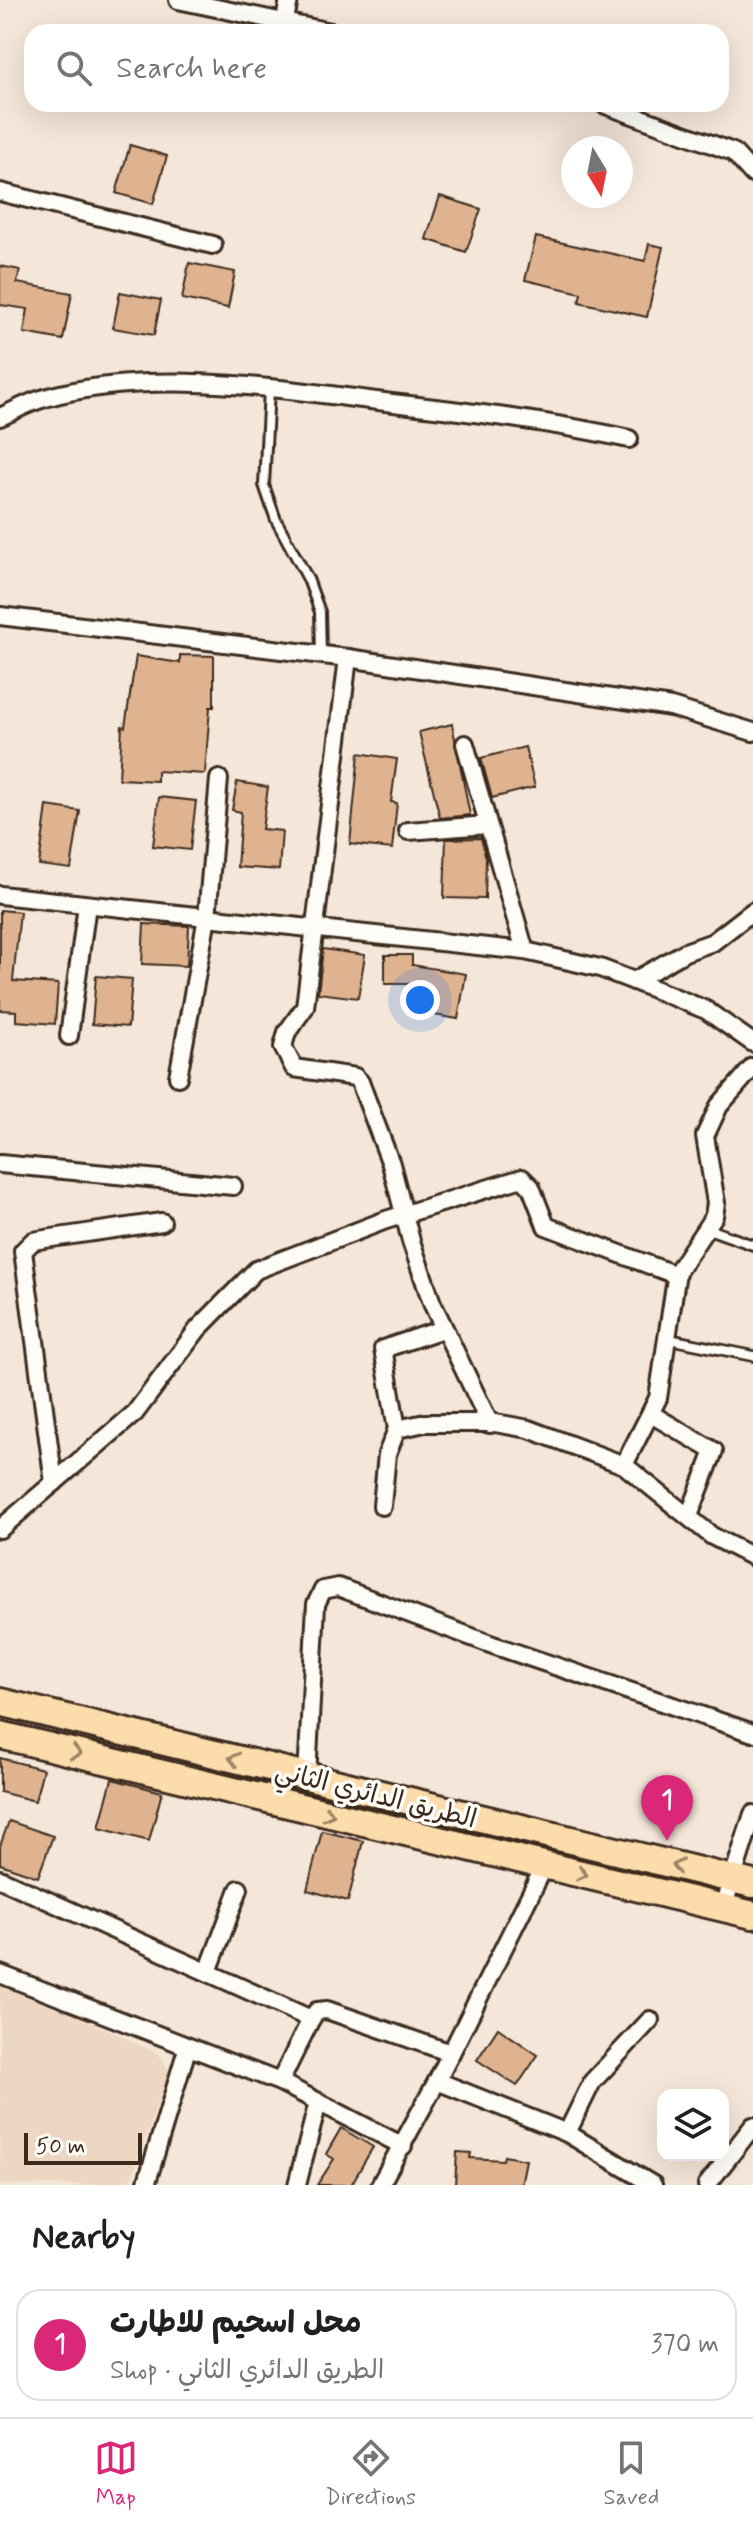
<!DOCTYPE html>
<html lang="en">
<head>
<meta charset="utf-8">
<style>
	body { margin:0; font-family:Mynerve,"Playpen Sans Arabic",sans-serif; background:#f6f6f6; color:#202124 }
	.controls { position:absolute; right:24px; bottom:24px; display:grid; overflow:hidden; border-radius:16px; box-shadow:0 8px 32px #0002 }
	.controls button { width:72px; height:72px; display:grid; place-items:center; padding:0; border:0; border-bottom:2px solid #e0e0e0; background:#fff; color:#202124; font:40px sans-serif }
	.compass { position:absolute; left:561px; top:136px; width:72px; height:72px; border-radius:50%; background:#fff; box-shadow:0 8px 32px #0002; rotate:170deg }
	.scale { position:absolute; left:24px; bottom:20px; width:118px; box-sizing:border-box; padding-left:8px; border:4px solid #3b2a1e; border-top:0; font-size:22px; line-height:28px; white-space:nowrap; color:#3b2a1e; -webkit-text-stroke:6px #fdfcf7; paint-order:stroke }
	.you { position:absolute; left:420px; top:1000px; width:28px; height:28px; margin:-20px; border:6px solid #fff; border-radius:50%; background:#1a73e8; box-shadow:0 0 0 12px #1a73e833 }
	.badge { display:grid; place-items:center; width:52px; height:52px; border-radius:50%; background:#db2777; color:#fff; font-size:26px; font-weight:700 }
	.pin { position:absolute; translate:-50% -66px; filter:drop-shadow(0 2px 4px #0008) }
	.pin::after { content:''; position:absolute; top:42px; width:28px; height:24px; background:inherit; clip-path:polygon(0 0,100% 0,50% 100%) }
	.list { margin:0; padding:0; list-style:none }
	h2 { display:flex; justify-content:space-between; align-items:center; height:104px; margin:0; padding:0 32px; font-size:34px }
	h2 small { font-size:26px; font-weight:400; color:#757577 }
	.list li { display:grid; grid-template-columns:52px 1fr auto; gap:24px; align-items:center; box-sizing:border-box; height:112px; margin:0 16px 16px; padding:0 16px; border:2px solid #e0e0e0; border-radius:24px }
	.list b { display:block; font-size:30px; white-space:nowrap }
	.list p { margin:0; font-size:26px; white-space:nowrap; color:#757577 }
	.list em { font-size:26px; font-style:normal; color:#757577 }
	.icon { flex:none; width:44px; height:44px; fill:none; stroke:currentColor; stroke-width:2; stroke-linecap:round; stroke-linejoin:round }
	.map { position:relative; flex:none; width:753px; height:2185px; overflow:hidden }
	.search { position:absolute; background:#fff; box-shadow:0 8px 32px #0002; left:24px; right:24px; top:24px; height:88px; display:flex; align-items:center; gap:20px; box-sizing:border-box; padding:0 28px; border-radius:24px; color:#757577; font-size:30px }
	.sheet { height:232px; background:#fff }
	nav { display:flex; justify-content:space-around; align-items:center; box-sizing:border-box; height:112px; border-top:2px solid #e0e0e0; background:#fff; font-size:22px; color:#757577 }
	nav a { display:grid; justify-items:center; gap:4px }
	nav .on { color:#db2777 }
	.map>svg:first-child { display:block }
	.built { fill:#eed7c2 }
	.building { fill:#dfb390; stroke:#3b2a1e; stroke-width:2 }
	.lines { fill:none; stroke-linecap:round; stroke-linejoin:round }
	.service-casing { stroke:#3b2a1e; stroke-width:14 }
	.minor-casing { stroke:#3b2a1e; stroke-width:22 }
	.primary-casing { stroke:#3b2a1e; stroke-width:32 }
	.service { stroke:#fdfcf7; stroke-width:8 }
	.minor { stroke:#fdfcf7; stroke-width:16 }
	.primary { stroke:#fddcac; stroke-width:26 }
	.oneway { stroke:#9c8365 }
	.labels { text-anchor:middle; stroke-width:7; stroke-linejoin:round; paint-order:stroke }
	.street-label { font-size:26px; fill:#3b2a1e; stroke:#fdfcf7 }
</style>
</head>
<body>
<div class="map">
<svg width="753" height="2185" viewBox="0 0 753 2185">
	<rect width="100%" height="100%" fill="#f4e6d8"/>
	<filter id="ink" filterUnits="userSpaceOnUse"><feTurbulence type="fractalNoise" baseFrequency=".0125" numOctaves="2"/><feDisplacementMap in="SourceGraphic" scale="16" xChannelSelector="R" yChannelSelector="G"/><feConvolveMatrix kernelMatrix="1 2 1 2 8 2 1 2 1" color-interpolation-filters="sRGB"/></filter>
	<g filter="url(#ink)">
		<path class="built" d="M0,1987L82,2018L159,2054L169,2071L129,2185H0Z"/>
		<g class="building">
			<path d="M130,145L167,156L153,204L116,193Z"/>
			<path d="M440,196L481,209L466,252L426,239Z"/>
			<path d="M536,237L645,261L649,244L663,247L647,317L579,302L581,293L525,280Z"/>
			<path d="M189,263L235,272L228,308L182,299Z"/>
			<path d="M0,266L20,270L17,283L72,293L63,340L24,333L28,309L0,305Z"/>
			<path d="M120,292L161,300L154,335L113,328Z"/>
			<path d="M180,655L214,656V707H210L205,774L157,771V781L119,779L122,726L125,727L136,656L180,663Z"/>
			<path d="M452,724L470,815L440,818L419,732Z"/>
			<path d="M525,747L535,787L492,798L481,758Z"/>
			<path d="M359,753L397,759L391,802L397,803L392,849L350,844Z"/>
			<path d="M237,782L268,787L262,829L282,831L279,870L237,867L241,812L232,810Z"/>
			<path d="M159,797L196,801L190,850L153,846Z"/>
			<path d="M47,806L80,811L71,869L39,865Z"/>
			<path d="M481,838L486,858L485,899L444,898L446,839Z"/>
			<path d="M0,910L20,912L13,981L58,984L55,1024L16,1021V1011L0,1010Z"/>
			<path d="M144,924L189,926L187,966L142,964Z"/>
			<path d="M323,949L365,955L358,998L318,993Z"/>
			<path d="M385,955H412V965L466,974L458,1019L422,1013L427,984H385Z"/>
			<path d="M96,976L132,979L128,1027L92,1024Z"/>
			<path d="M0,1758L43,1769L35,1801L0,1792Z"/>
			<path d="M112,1779L162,1792L149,1841L99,1828Z"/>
			<path d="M9,1821L53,1836L38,1877L0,1864V1846Z"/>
			<path d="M322,1831L363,1841L348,1901L307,1890Z"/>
			<path d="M498,2028L538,2055L517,2086L477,2060Z"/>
			<path d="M341,2128L373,2147L351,2185H317L334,2159L326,2154Z"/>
			<path d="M457,2152L471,2153L470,2158L503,2160L504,2156L526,2160L521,2185H455Z"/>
		</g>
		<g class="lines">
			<defs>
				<g id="service">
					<path d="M269,389L264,485L276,520L308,579L320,612L321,654"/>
					<path d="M708,1229L753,1245"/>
					<path d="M669,1339L753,1356"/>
				</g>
				<g id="minor">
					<path d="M178,0L331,32"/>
					<path d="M285,20L289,0"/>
					<path d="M603,104L733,152L753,174"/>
					<path d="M0,192L213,245"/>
					<path d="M0,417C14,411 29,402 45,398C154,367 289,390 401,404C478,413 553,422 629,439"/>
					<path d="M0,616L348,658L671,707L753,732"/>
					<path d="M348,658L305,1007L287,1032L283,1047L294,1068L355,1077L360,1082L391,1164L411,1241L432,1303L490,1424"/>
					<path d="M465,744L525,951"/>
					<path d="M408,831L488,825"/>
					<path d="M0,895L525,951L600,968L634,981"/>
					<path d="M753,911L713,942L685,952L634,981L706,1010L753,1043"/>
					<path d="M69,1036L87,905"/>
					<path d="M178,1077L207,917L219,779"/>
					<path d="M0,1164L233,1186"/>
					<path d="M651,1414L714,1451L689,1516"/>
					<path d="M397,1429L383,1349L443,1329"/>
					<path d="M624,1465L658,1398L677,1272L714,1216L716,1203L705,1136L719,1106L753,1067"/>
					<path d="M54,1483L23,1251L33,1241L45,1239L162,1222"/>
					<path d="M382,1506L387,1454L397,1429L425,1423H495L529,1429L624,1465L712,1536L753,1557"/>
					<path d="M0,1529L135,1413L198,1329L256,1270L386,1220L522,1178L531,1187L546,1226L676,1275"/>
					<path d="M307,1777L316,1604L323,1590L338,1587L493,1645L753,1733"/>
					<path d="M0,1879L311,2019L280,2082"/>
					<path d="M723,1908L753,1814"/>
					<path d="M208,1972L239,1889"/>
					<path d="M0,1974L280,2082L403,2146"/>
					<path d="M311,2019L317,2011L327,2010L451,2053"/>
					<path d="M437,2081L567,2133L653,2185"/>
					<path d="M567,2133L592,2082L650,2020"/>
					<path d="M146,2185L187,2049"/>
					<path d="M297,2185L318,2102"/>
					<path d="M380,2185L437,2081L545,1865"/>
					<path d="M707,2185L753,2126"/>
				</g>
				<g id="primary">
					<path d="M0,1702L753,1884"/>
					<path d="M0,1735L753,1915"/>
				</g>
			</defs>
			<use href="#service" class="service-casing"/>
			<use href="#minor" class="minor-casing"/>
			<use href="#primary" class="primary-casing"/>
			<use href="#service" class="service"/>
			<use href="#minor" class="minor"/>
			<use href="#primary" class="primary"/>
		</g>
		<defs><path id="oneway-chevron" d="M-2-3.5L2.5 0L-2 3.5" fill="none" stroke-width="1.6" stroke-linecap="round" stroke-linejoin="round" transform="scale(2)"/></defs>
		<g class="oneway">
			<use href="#oneway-chevron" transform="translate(76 1753) rotate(14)"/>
			<use href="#oneway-chevron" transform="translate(234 1759) rotate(-166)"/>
			<use href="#oneway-chevron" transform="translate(329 1814) rotate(14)"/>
			<use href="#oneway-chevron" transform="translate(677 1866) rotate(-167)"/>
			<use href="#oneway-chevron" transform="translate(582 1874) rotate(13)"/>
		</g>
	</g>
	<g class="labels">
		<g class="street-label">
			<text transform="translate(376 1794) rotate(14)" y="9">الطريق الدائري الثاني</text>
		</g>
	</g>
</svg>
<div class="controls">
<button><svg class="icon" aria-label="layers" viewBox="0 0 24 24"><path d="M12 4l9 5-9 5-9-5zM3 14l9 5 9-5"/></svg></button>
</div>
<svg class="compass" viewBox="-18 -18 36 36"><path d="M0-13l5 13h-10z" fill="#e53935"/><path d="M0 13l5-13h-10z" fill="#757577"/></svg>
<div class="scale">50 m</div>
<div class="you"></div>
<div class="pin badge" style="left:667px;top:1841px">1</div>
<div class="search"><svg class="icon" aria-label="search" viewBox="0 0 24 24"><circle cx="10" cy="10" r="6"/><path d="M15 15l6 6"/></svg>Search here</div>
</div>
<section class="sheet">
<h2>Nearby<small></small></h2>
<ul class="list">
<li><span class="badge">1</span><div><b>محل اسحيم للاطارت</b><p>Shop · الطريق الدائري الثاني</p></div><em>370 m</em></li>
</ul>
</section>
<nav>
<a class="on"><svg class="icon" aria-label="map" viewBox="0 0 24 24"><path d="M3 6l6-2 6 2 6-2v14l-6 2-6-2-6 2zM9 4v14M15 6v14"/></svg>Map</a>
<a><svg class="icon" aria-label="directions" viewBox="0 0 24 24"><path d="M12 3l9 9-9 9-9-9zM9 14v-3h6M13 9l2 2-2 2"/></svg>Directions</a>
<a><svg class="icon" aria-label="saved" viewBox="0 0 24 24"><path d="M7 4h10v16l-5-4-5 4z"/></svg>Saved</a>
</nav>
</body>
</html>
